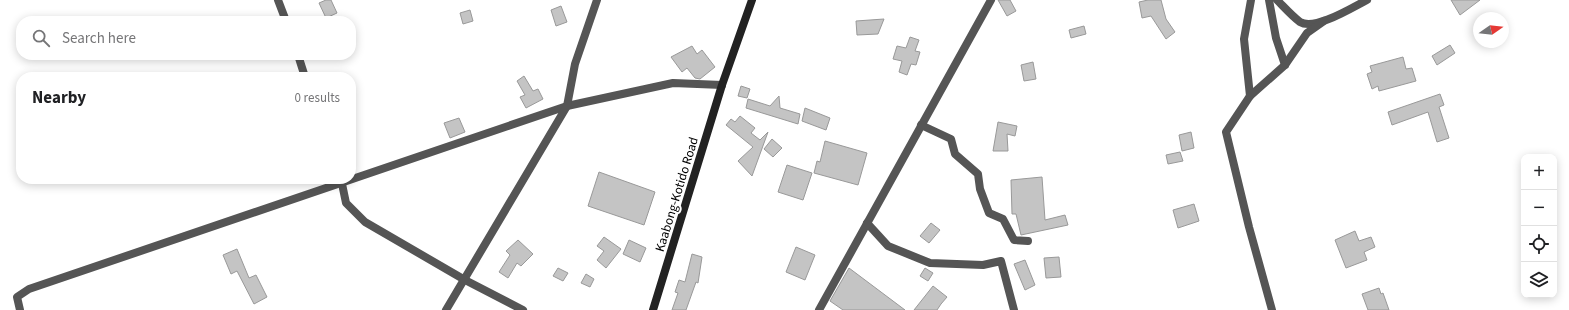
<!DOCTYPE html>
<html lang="en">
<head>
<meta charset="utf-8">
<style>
	body { margin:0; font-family:"Source Sans 3",sans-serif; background:#f6f6f6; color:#202124 }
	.controls { position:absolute; right:12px; bottom:12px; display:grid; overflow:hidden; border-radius:8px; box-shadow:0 2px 10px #0003 }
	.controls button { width:36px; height:36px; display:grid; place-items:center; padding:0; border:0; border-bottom:1px solid #e0e0e0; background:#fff; color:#202124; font:20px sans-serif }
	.compass { position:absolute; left:1473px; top:12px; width:36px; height:36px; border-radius:50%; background:#fff; box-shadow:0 2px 10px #0003; rotate:76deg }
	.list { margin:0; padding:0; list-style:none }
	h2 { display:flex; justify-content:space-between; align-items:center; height:52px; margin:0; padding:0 16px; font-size:17px }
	h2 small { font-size:13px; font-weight:400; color:#757577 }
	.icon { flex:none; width:22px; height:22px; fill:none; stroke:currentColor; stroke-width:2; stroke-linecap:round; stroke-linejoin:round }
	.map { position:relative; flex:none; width:1569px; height:310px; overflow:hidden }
	.search { position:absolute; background:#fff; box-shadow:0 2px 10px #0003; left:16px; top:16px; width:340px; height:44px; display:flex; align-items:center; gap:10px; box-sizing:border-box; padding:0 14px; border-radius:16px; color:#757577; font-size:15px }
	.panel { position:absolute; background:#fff; box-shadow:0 2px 10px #0003; left:16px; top:72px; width:340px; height:112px; border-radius:16px }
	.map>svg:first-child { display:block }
	.building { fill:#c4c4c4; stroke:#999 }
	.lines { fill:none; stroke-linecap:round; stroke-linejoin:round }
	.street { stroke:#555; stroke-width:8 }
	.secondary { stroke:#222; stroke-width:8 }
	.labels { text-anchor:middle; stroke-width:4; stroke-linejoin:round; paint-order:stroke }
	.street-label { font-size:13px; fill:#000; stroke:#fff }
</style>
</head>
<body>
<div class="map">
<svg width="1569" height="310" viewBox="0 0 1569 310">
	<rect width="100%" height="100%" fill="#fff"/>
	<g class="building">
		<path d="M326,0H331L337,13L326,18L319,3Z"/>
		<path d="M998,0H1010L1016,11L1007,16Z"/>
		<path d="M1148,0H1161L1166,19L1175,32L1166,39L1151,16L1142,18L1139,2Z"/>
		<path d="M1451,0H1480L1460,15Z"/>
		<path d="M561,6L567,22L556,26L551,10Z"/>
		<path d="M470,10L473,21L463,24L460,13Z"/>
		<path d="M884,19L878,34L857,35L856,21Z"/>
		<path d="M1084,26L1086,34L1071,38L1069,30Z"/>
		<path d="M910,37L919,40L915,51L920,52L916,65L911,64L907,75L899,72L902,61L893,59L897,46L906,48Z"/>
		<path d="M1450,45L1455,53L1437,65L1432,56Z"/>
		<path d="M692,46L697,54L702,50L715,67L700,79L695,78L687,68L682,72L671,57Z"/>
		<path d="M1403,57L1406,69L1412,68L1416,81L1379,91L1378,86L1372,89L1367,74L1372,72L1370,66Z"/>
		<path d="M1033,62L1036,79L1024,81L1021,65Z"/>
		<path d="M524,76L533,91L538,89L543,99L526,108L520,97L525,95L517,81Z"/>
		<path d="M741,86L750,89L747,98L738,96Z"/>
		<path d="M1440,94L1444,105L1439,107L1449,138L1437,142L1428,112L1392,125L1388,112Z"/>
		<path d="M779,96L780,108L800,114L798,124L746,108L748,99L770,106Z"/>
		<path d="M805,108L830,118L826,130L802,121Z"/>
		<path d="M740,116L755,128L751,133L760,140L768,132L752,176L738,161L753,147L726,125L731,119L735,122Z"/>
		<path d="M459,118L465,132L450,138L444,123Z"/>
		<path d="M998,122L1017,126L1015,136L1007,134L1008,151H993Z"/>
		<path d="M1191,132L1194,148L1182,151L1179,135Z"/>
		<path d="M772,139L782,148L773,157L764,149Z"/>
		<path d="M825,141L867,153L858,185L814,173L817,161L820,162Z"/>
		<path d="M1180,152L1183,161L1168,164L1166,155Z"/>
		<path d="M787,165L812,173L803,200L778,192Z"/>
		<path d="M599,172L655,192L644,225L588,206Z"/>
		<path d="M1042,177L1045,220L1065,215L1068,225L1021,235L1016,214H1012L1011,180Z"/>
		<path d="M1194,204L1199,221L1178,228L1173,210Z"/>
		<path d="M931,223L940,230L929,243L920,236Z"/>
		<path d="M1355,231L1359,241L1371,237L1375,247L1364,252L1367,260L1346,268L1335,240Z"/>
		<path d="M604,237L621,249L606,268L597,260L604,251L597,246Z"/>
		<path d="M518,240L533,254L521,266L517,263L508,278L499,272L510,255L506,251Z"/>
		<path d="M629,240L646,248L640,262L623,254Z"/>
		<path d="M796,247L815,255L805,280L786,272Z"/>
		<path d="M237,249L249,278L256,275L267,297L254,304L237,271L231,274L223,255Z"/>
		<path d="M692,254L702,257L698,283L696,282L686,310H672L678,293L675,292L679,280L685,282Z"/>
		<path d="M1059,257L1061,277L1046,278L1044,258Z"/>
		<path d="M1025,260L1035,285L1025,290L1014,264Z"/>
		<path d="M558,268L568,273L563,281L553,276Z"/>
		<path d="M849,268L905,310H843L830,301Z"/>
		<path d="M925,268L933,273L928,281L920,276Z"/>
		<path d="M586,274L594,279L590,287L581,283Z"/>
		<path d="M933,286L947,297L941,304L937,310H914Z"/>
		<path d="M1379,288L1381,294L1383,293L1389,310H1368L1362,294Z"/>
	</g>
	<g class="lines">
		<g class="street">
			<path d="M278,0L286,21"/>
			<path d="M1251,0L1244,39L1250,96L1226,132L1249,227L1272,310"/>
			<path d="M1269,0L1276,38L1285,65"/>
			<path d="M1277,0C1284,7 1292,16 1300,22C1315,31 1353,7 1367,0"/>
			<path d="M298,55L305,77"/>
			<path d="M1250,96L1285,65L1307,33L1324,21"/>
			<path d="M921,125L951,139L955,154L978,174L980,189L989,213L1003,219L1014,240L1028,241"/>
			<path d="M341,179L346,203L365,222L465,280L523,310"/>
			<path d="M867,223L888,246L930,263L983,265L1001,261L1014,310"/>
			<path d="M20,310L17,297L29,289L567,106L673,83L722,85"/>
			<path d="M446,310L567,106L575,64L597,0"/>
			<path d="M819,310L991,0"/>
		</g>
		<path class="secondary" d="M653,310L722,85L752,0"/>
	</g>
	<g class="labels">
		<g class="street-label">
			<text transform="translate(676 194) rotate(-73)" y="5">Kaabong-Kotido Road</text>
		</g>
	</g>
</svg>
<div class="controls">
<button>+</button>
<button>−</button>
<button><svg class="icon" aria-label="locate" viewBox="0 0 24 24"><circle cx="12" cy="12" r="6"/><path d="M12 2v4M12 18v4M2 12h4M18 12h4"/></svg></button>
<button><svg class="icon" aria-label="layers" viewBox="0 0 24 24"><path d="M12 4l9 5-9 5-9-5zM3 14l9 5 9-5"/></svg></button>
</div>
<svg class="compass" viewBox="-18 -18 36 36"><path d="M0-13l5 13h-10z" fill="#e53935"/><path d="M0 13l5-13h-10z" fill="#757577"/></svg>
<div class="search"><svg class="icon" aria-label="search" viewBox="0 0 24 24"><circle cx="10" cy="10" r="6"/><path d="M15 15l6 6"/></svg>Search here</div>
<section class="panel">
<h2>Nearby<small>0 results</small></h2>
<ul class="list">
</ul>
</section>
</div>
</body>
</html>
